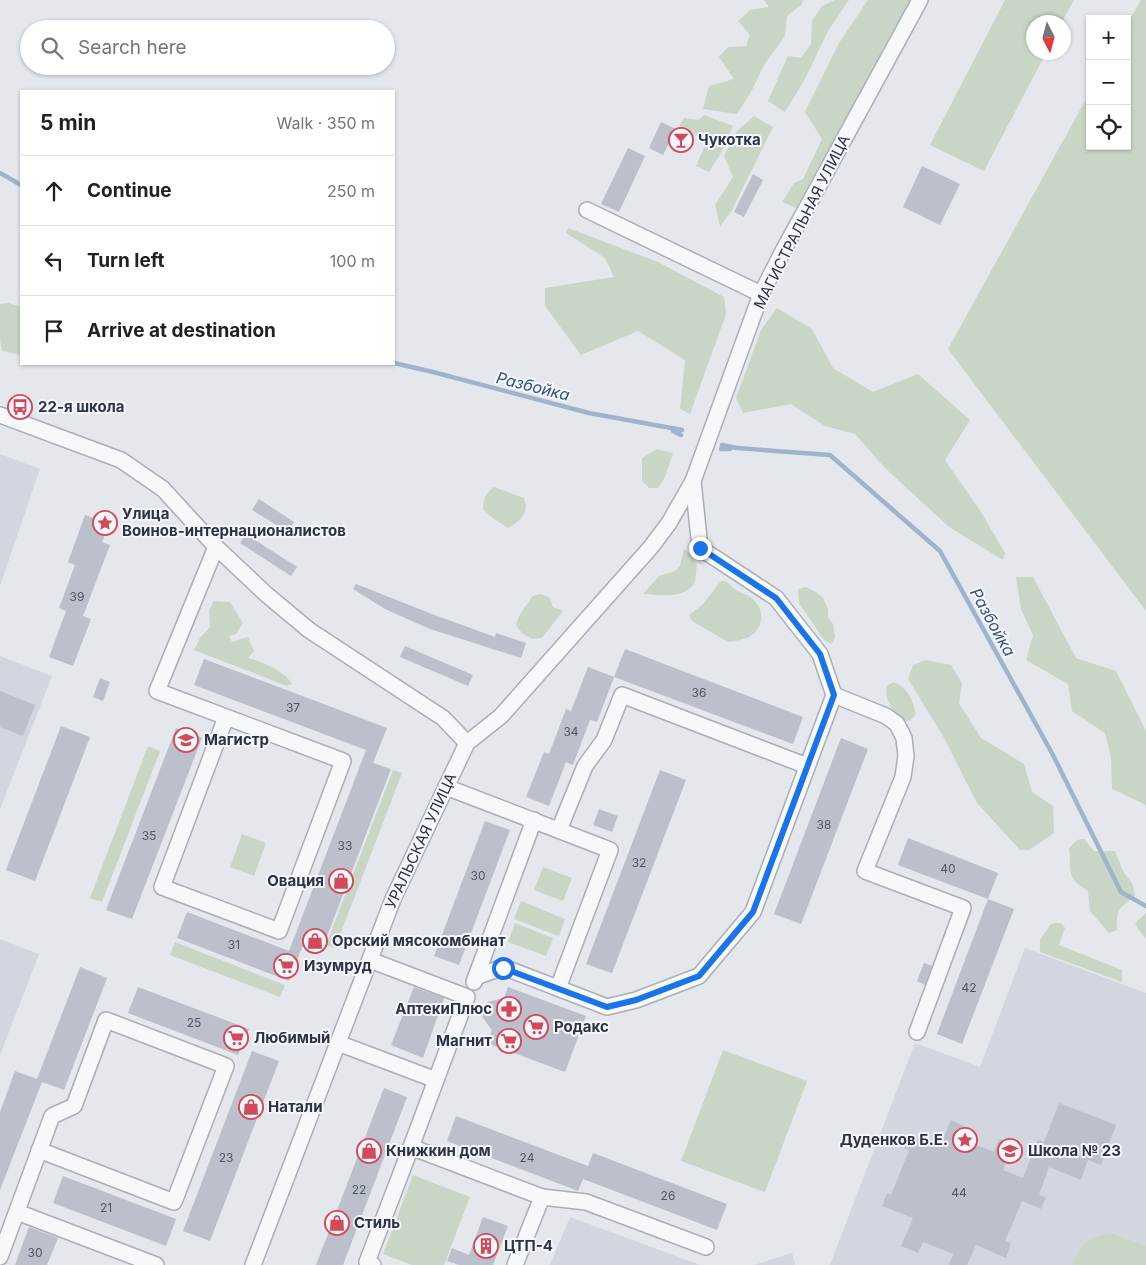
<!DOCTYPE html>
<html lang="en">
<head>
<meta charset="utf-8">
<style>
	body { margin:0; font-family:Inter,sans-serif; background:#f6f6f6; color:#202124 }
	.controls { position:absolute; right:15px; top:15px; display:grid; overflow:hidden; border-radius:0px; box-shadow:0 1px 4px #0004 }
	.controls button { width:45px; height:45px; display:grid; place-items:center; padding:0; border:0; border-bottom:1px solid #e0e0e0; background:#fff; color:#202124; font:25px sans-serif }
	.compass { position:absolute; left:1026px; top:15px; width:45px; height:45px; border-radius:50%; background:#fff; box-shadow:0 1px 4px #0004; rotate:174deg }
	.stop { position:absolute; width:15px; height:15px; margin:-11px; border:4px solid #1a73e8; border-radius:50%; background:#fff }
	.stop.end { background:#1a73e8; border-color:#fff; box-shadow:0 1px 5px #0008 }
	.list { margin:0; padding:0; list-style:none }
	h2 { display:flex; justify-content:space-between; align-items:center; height:65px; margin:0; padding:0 20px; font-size:21px }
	h2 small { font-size:16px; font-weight:400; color:#757577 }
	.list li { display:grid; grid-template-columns:32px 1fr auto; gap:15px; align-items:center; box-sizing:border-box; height:70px; padding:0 20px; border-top:1px solid #e0e0e0 }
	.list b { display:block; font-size:19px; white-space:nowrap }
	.list em { font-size:16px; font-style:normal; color:#757577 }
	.icon { flex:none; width:28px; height:28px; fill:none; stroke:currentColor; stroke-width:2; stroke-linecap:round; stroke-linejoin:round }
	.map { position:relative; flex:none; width:1146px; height:1265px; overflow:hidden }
	.search { position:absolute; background:#fff; box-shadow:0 1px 4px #0004; left:20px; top:20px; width:375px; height:55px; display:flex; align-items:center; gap:12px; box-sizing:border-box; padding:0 18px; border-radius:28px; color:#757577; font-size:19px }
	.panel { position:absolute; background:#fff; box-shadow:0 1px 4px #0004; left:20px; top:90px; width:375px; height:275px; border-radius:0px }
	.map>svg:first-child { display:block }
	.built { fill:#d2d6de }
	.green { fill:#c9d6c5 }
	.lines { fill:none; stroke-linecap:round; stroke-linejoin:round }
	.stream { stroke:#9fb4cc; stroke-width:4.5 }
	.building { fill:#bbc0ca }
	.minor-casing { stroke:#a9aeb7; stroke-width:18 }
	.minor { stroke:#f7f8fa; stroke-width:15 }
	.route { stroke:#1a73e8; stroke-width:6 }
	.labels { text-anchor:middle; stroke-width:4; stroke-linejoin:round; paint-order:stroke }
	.number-label { font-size:12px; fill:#4f5766 }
	.poi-label { font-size:15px; font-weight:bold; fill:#2b3445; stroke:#f4f6f9; text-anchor:start }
	.street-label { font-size:15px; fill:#2b3445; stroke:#f4f6f9 }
	.water-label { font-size:16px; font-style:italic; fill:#34527a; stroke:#f4f6f9 }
</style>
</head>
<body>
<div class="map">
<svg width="1146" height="1265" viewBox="0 0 1146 1265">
	<rect width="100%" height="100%" fill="#e4e7ec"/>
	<g class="built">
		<path d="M0,454L40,469L0,586Z"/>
		<path d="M0,656L52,676L0,809Z"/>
		<path d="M0,939L39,954L0,1055Z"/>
		<path d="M1025,948L1146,993V1265H830L915,1043L980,1067Z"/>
		<path d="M570,1217L700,1265H550Z"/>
		<path d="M792,1253L795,1265H754Z"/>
	</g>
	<g class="green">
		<path d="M764,0H803L802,4L787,16L785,36L764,65L752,90L737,114L703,109L709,86L734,79L719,57L728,47L746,46L750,35L738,21L750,10L769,7Z"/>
		<path d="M835,0H849L828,31L805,79L785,112L768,101L788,56L801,58L811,44L812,21L822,6Z"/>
		<path d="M868,0H912L796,208L782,202L794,183L803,179L822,139L805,112L839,43Z"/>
		<path d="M1005,0H1074L1062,22H1034V52L1046,53L984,171L930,145Z"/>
		<path d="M1141,0H1146V611L948,349L1090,92V146H1127V24Z"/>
		<path d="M704,115L733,126L721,153L709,172L696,166L707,141L679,126L684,118L698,120Z"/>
		<path d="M754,116L773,127L731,212L720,226L715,205L733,177L724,156L736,132Z"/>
		<path d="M568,228L658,262L724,297L726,314L690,414L680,409L685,360L638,331L581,355L545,306V288L614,277L605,258L566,233Z"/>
		<path d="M8,303L21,307V355L2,351L0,340V304Z"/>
		<path d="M777,308L812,329L833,368L873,392L918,374L970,420L945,460L981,512L1005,553L1003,560L949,527L885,468L855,434L825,426L791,404L743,413L736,398L761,330Z"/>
		<path d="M657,449L673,453L665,477L658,488H649L642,481V458Z"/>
		<path d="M494,487L524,498C530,512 520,522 508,528L494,519L483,509C483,498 486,493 494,487Z"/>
		<path d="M684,549L689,553L697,565C696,570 696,577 695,581C687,600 659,595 643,594L659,576L675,571L680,566Z"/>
		<path d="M1016,577H1033L1076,658L1116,671L1146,731V805L1112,789L1111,758L1105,733L1072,711L1068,684L1026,660L1033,635L1021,609Z"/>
		<path d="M721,581C729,580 730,586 736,590C740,593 746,594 750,597C766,608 765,629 747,638C742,640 734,641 728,642L692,621L689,615L702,605Z"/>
		<path d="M806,587L816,592L823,598L828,609V618L833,624L835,637L832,644L824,640L799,603L798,589Z"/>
		<path d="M540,594L549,597L553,607L563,611L542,638L532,639L522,633L516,626C518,614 526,606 533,596Z"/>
		<path d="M214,601L230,602L243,623L236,634L229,636L232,642L248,637L254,651L248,658C263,662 284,670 292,684L287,686L194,650L200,638L210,627L209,610Z"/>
		<path d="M926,660L951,665L962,683L959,703L981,738L1024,764L1032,792L1053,806L1054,833L1029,850H1020L977,803L943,736L908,679L913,665Z"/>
		<path d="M893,682C909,688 912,699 916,714L910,721L898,719C892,708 884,699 887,686Z"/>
		<path d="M148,746L160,751L102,902L90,898Z"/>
		<path d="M393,770L402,773L335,948L326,945Z"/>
		<path d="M242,834L266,843L254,876L230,867Z"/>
		<path d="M1084,839L1094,851H1115L1123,871L1133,885L1135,896C1119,908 1116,910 1117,930L1109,933L1090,911L1088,891C1065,877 1072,872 1069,848L1077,840Z"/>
		<path d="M543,867L572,878L563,901L534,890Z"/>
		<path d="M521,901L565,919L559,936L514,919Z"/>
		<path d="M1146,913V939L1138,929L1135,923Z"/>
		<path d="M515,923L553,938L546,956L508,942Z"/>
		<path d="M1055,923H1061L1065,928L1059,945L1122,970V982L1040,952V940L1050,925Z"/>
		<path d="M175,942L285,985L280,997L170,955Z"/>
		<path d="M723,1050L807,1081L765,1192L681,1161Z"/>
		<path d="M413,1175L470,1197L444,1265H412L383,1254Z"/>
		<path d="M1114,1234L1146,1246V1265H1073C1078,1244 1094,1234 1114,1234Z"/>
	</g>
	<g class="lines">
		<g class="stream">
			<path d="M0,173L21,185"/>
			<path d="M394,363L433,372L589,413L682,430"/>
			<path d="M673,431L681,435"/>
			<path d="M722,445L737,448L830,455L940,551L1053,755L1121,892L1146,906"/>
			<path d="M721,449H730"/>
		</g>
	</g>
	<g class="building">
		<path d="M661,122L693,137L686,151L669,143L663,155L649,148Z"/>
		<path d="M628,148L645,156L619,212L601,204Z"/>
		<path d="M922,166L960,184L940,225L903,207Z"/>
		<path d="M753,174L763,180L744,217L734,212Z"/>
		<path d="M259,499L294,522L288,532L252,510Z"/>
		<path d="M85,515L109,524L102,542L110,545L83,616L91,619L73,666L49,657L66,611L59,608L75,565L68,562Z"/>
		<path d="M246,534L297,567L291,576L240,543Z"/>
		<path d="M356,584L432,614L495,637L496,633L526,643L521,658L430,629L385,609L353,589Z"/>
		<path d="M405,646L473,675L468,686L400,657Z"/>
		<path d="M625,649L803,717L793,744L614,677Z"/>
		<path d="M204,659L387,728L373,763L391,769L321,952L303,945L289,981L177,938L187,912L289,951L366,750L194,685Z"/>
		<path d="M588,667L614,677L597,722L590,720L573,765L566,762L549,806L526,797L544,752L549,754L566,709L571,711Z"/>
		<path d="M100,678L110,682L103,701L93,697Z"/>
		<path d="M0,691L35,705L23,736L0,727Z"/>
		<path d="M61,726L90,737L35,881L6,870Z"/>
		<path d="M176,728L202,738L132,919L106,910Z"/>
		<path d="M841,738L868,749L801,924L774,914Z"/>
		<path d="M660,770L686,780L612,973L586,964Z"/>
		<path d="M599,809L618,816L612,832L593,825Z"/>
		<path d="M485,821L510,830L459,965L434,956Z"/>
		<path d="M908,838L998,873L988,899L898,865Z"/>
		<path d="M988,899L1014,909L962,1044L937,1034Z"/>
		<path d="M924,963L932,966L925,985L917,981Z"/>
		<path d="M80,967L107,978L64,1090L42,1082L0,1190V1112L15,1071L37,1079Z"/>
		<path d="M138,987L249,1029L238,1055L128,1013Z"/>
		<path d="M414,987L444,998L423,1058L391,1045Z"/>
		<path d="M508,987L586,1016L565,1072L487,1043L492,1030L482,1017L487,1002L504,998Z"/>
		<path d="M252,1051L279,1061L210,1241L183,1231Z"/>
		<path d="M384,1088L407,1097L343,1265H316Z"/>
		<path d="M1059,1103L1116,1125L1101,1165L1088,1160L1081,1180L1049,1167L1039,1195L1046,1197L1041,1209L1022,1201L1005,1241L1011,1243L1006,1258L976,1245L967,1265H949L953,1254L923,1242L918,1253L901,1246L913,1218L882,1206L887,1193L891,1195L909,1150L904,1148L910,1134L940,1147L951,1120L964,1126L959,1138L994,1152L999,1139L1013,1145L1003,1170L1023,1178L1038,1140L1044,1142Z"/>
		<path d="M456,1116L588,1166L593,1153L727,1204L717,1230L583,1179L578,1191L447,1141Z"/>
		<path d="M63,1176L176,1219L166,1246L53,1203Z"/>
		<path d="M483,1217L508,1226L493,1265H459L447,1261L452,1248L469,1255Z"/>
		<path d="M29,1227L58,1238L47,1265H15Z"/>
	</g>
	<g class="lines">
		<defs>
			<g id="minor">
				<path d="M587,210L761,294"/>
				<path d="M0,415L121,460L163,489L216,547L267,595L309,630L443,718L467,743"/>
				<path d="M216,547L157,691L343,761L279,931L162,887L226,717"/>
				<path d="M834,695L886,716L897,724L904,738L906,756L903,777L865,871L963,908L917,1032"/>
				<path d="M446,787L610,850L558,988"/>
				<path d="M559,830L585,766L604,740L622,695L807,766"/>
				<path d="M370,960L467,997L411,1147L542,1197L515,1265"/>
				<path d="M476,977L503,967L607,1007L636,1000L699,976L753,912L834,695L820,654L776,598L700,548L693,481"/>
				<path d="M474,982L534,820"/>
				<path d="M338,1043L436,1080"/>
				<path d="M542,1197L586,1202L706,1247"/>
				<path d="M17,1212L156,1265"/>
				<path d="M0,1257L52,1116L74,1106L106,1020L226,1066L174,1202L39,1150"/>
				<path d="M253,1265L393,899L467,743L501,716L651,547L669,523L693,481L761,294L783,251L920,0"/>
				<path d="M373,1265L367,1262L411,1147"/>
			</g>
		</defs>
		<use href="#minor" class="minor-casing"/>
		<use href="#minor" class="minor"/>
	</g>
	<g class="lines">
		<path class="route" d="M503,968L607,1007L636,1000L699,976L753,912L834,695L820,654L776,598L700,548"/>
	</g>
	<defs>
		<symbol id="bar-ring" viewBox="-11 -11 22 22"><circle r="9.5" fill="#f4f6f9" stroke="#d1495b" stroke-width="1.5"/><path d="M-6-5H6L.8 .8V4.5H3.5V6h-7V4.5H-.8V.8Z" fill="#d1495b"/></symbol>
		<symbol id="bus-ring" viewBox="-11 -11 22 22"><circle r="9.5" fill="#f4f6f9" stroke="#d1495b" stroke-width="1.5"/><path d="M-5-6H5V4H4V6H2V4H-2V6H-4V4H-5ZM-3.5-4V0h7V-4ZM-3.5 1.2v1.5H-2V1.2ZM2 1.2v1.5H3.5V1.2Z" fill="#d1495b"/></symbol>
		<symbol id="sight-ring" viewBox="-11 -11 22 22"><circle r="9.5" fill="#f4f6f9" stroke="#d1495b" stroke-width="1.5"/><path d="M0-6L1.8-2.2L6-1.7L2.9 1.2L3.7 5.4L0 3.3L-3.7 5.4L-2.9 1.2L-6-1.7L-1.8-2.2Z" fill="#d1495b"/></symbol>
		<symbol id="school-ring" viewBox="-11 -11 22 22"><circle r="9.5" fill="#f4f6f9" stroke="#d1495b" stroke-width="1.5"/><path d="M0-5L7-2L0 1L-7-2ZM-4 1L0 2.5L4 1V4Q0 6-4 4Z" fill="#d1495b"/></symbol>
		<symbol id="shop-ring" viewBox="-11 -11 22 22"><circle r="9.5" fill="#f4f6f9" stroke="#d1495b" stroke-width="1.5"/><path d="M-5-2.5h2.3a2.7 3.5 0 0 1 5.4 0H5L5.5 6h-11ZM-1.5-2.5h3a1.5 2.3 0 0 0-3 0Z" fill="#d1495b"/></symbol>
		<symbol id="supermarket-ring" viewBox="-11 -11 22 22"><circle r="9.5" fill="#f4f6f9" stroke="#d1495b" stroke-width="1.5"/><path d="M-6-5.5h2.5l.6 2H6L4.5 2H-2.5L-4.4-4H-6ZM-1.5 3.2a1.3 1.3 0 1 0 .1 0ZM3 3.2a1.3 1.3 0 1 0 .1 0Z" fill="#d1495b"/></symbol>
		<symbol id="pharmacy-ring" viewBox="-11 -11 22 22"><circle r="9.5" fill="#f4f6f9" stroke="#d1495b" stroke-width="1.5"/><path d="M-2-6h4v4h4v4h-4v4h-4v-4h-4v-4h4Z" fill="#d1495b"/></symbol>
		<symbol id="building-ring" viewBox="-11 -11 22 22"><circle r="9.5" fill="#f4f6f9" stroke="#d1495b" stroke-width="1.5"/><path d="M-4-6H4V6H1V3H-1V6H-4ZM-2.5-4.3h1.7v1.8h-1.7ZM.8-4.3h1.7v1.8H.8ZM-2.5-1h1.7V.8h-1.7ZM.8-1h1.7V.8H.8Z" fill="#d1495b"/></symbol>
	</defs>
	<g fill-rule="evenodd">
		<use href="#bar-ring" x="667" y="126" width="28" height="28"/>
		<use href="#bus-ring" x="6" y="393" width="28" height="28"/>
		<use href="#sight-ring" x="91" y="509" width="28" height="28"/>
		<use href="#school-ring" x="172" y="726" width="28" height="28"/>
		<use href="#shop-ring" x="327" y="867" width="28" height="28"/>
		<use href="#shop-ring" x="301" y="927" width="28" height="28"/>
		<use href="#supermarket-ring" x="272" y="952" width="28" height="28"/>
		<use href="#pharmacy-ring" x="495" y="995" width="28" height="28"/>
		<use href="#supermarket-ring" x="522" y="1013" width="28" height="28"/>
		<use href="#supermarket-ring" x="222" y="1024" width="28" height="28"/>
		<use href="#supermarket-ring" x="495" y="1027" width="28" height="28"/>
		<use href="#shop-ring" x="237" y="1093" width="28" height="28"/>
		<use href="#sight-ring" x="951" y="1126" width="28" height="28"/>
		<use href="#shop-ring" x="355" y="1137" width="28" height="28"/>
		<use href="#school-ring" x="996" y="1137" width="28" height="28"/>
		<use href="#shop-ring" x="323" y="1209" width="28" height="28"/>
		<use href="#building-ring" x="472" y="1232" width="28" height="28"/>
	</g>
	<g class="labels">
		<g class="number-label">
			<text x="77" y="601">39</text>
			<text x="699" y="697">36</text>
			<text x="293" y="712">37</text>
			<text x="571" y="736">34</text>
			<text x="824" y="829">38</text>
			<text x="149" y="840">35</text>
			<text x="345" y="850">33</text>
			<text x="639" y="867">32</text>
			<text x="948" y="873">40</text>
			<text x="478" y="880">30</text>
			<text x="234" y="949">31</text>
			<text x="969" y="992">42</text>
			<text x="194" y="1027">25</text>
			<text x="226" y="1162">23</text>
			<text x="527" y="1162">24</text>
			<text x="359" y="1194">22</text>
			<text x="959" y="1197">44</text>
			<text x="668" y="1200">26</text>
			<text x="106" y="1212">21</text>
			<text x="35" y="1257">30</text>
		</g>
		<g class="poi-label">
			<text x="698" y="145">Чукотка</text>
			<text x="38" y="412">22-я школа</text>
			<text x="122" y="519">Улица<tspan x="122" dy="17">Воинов-интернационалистов</tspan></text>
			<text x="204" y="745">Магистр</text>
			<text x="324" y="886" text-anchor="end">Овация</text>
			<text x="332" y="946">Орский мясокомбинат</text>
			<text x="304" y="971">Изумруд</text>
			<text x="492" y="1014" text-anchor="end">АптекиПлюс</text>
			<text x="554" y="1032">Родакс</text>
			<text x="254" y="1043">Любимый</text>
			<text x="492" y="1046" text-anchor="end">Магнит</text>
			<text x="268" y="1112">Натали</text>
			<text x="948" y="1145" text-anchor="end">Дуденков Б.Е.</text>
			<text x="386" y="1156">Книжкин дом</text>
			<text x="1028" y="1156">Школа № 23</text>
			<text x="354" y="1228">Стиль</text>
			<text x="504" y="1251">ЦТП-4</text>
		</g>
		<g class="street-label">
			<text transform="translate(802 222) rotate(-63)" y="5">МАГИСТРАЛЬНАЯ УЛИЦА</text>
			<text transform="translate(421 841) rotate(-65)" y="5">УРАЛЬСКАЯ УЛИЦА</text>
		</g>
		<g class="water-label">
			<text transform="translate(533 386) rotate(14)" y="6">Разбойка</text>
			<text transform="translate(993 622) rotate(61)" y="6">Разбойка</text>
		</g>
	</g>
</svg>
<div class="controls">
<button>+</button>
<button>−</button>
<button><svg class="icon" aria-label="locate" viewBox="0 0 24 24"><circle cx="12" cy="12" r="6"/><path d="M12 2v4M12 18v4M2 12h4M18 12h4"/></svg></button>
</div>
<svg class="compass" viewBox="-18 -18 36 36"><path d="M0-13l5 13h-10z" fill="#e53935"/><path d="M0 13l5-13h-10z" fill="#757577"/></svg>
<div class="stop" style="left:503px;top:968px"></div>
<div class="stop end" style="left:700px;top:548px"></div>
<div class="search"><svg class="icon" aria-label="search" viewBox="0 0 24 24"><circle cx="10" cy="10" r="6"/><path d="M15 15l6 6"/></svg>Search here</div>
<section class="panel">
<h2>5 min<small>Walk · 350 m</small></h2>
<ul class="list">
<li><svg class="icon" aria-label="ahead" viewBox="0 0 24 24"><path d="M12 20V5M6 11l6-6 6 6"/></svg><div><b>Continue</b></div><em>250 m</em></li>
<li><svg class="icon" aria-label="left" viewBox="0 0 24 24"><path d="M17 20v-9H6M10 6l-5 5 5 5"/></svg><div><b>Turn left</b></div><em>100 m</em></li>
<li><svg class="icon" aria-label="arrive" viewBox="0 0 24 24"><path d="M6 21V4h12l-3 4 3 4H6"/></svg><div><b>Arrive at destination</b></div></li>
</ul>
</section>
</div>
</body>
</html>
